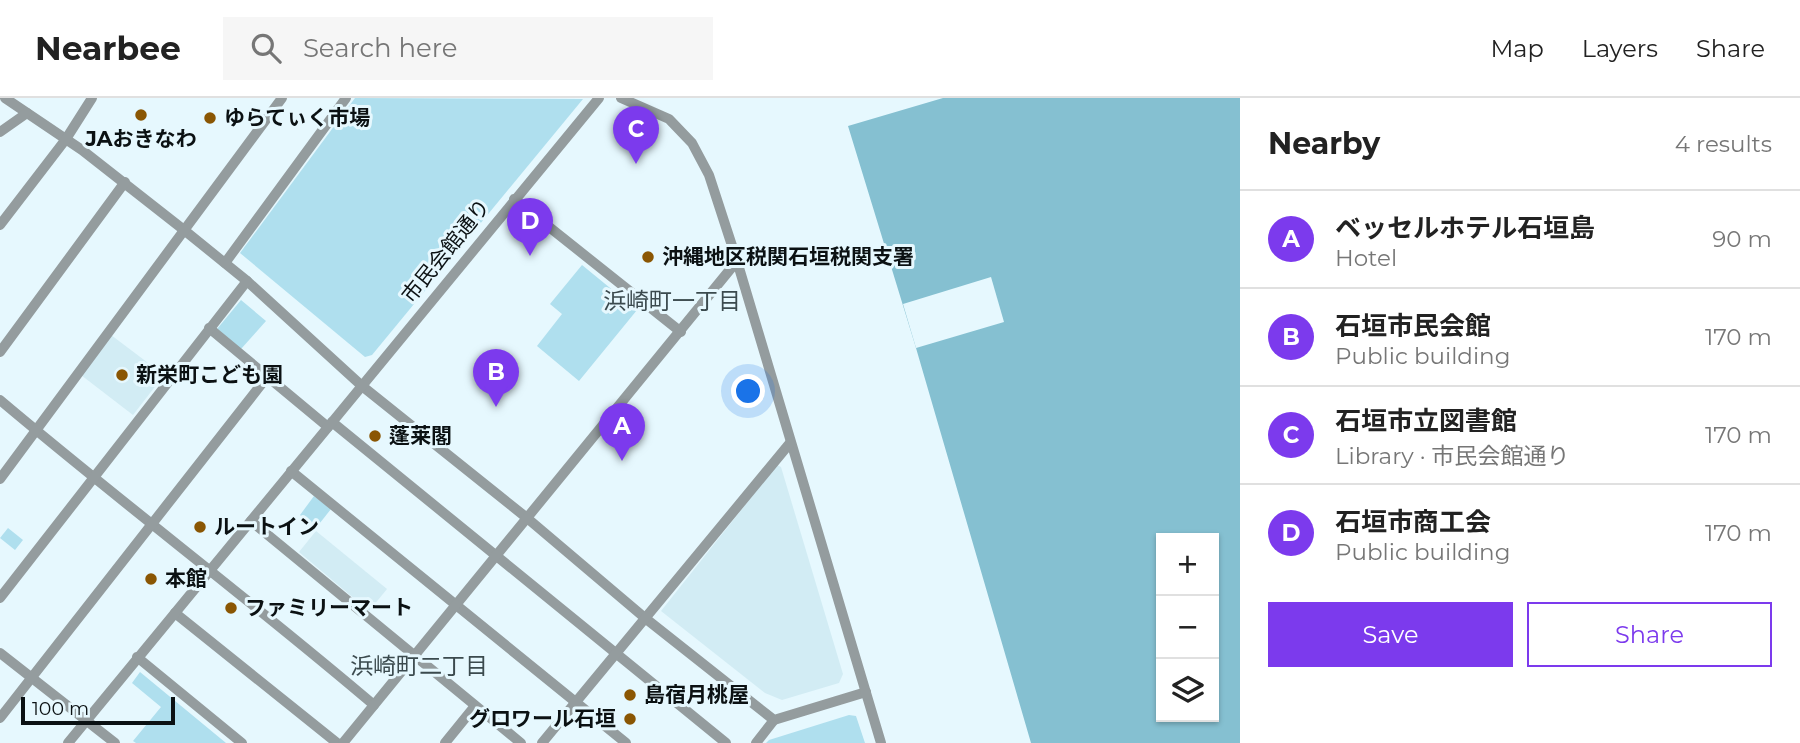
<!DOCTYPE html>
<html lang="en">
<head>
<meta charset="utf-8">
<style>
	body { margin:0; font-family:Montserrat,"Noto Sans JP",sans-serif; background:#f6f6f6; color:#222 }
	.controls { position:absolute; right:21px; bottom:21px; display:grid; overflow:hidden; border-radius:0px; box-shadow:0 2px 5px #0004 }
	.controls button { width:63px; height:63px; display:grid; place-items:center; padding:0; border:0; border-bottom:2px solid #e0e0e0; background:#fff; color:#222; font:35px sans-serif }
	.scale { position:absolute; left:21px; bottom:18px; width:154px; box-sizing:border-box; padding-left:7px; border:4px solid #0b1113; border-top:0; font-size:19px; line-height:24px; white-space:nowrap; color:#0b1113; -webkit-text-stroke:5px #e6f8fe; paint-order:stroke }
	.you { position:absolute; left:749px; top:294px; width:24px; height:24px; margin:-18px; border:5px solid #fff; border-radius:50%; background:#1a73e8; box-shadow:0 0 0 10px #1a73e833 }
	.badge { display:grid; place-items:center; width:46px; height:46px; border-radius:50%; background:#7c3aed; color:#fff; font-size:23px; font-weight:700 }
	.pin { position:absolute; translate:-50% -58px; filter:drop-shadow(0 2px 4px #0008) }
	.pin::after { content:''; position:absolute; top:37px; width:24px; height:21px; background:inherit; clip-path:polygon(0 0,100% 0,50% 100%) }
	.list { margin:0; padding:0; list-style:none }
	h2 { display:flex; justify-content:space-between; align-items:center; height:91px; margin:0; padding:0 28px; font-size:30px }
	h2 small { font-size:23px; font-weight:400; color:#767676 }
	.list li { display:grid; grid-template-columns:46px 1fr auto; gap:21px; align-items:center; box-sizing:border-box; height:98px; padding:0 28px; border-top:2px solid #e0e0e0 }
	.list b { display:block; font-size:26px; white-space:nowrap }
	.list p { margin:0; font-size:23px; white-space:nowrap; color:#767676 }
	.list em { font-size:23px; font-style:normal; color:#767676 }
	.actions { display:flex; gap:14px; padding:21px 28px }
	.actions a { flex:1; padding:16px 0; border:2px solid #7c3aed; border-radius:0px; text-align:center; font-size:24px; color:#7c3aed }
	.actions .main { background:#7c3aed; color:#fff }
	.icon { flex:none; width:38px; height:38px; fill:none; stroke:currentColor; stroke-width:2; stroke-linecap:round; stroke-linejoin:round }
	.map { position:relative; flex:none; width:1240px; height:645px; overflow:hidden }
	header { display:flex; align-items:center; gap:42px; box-sizing:border-box; height:98px; padding:0 35px; background:#fff; border-bottom:2px solid #e0e0e0 }
	header strong { font-size:33px }
	nav { display:flex; gap:38px; margin-inline-start:auto; font-size:24px }
	.search { width:490px; height:63px; background:#f6f6f6; display:flex; align-items:center; gap:18px; box-sizing:border-box; padding:0 24px; border-radius:0px; color:#767676; font-size:26px }
	main { display:flex }
	aside { flex:1; background:#fff }
	.map>svg:first-child { display:block }
	.built { fill:#d2ecf4 }
	.green { fill:#afdfee }
	.water { fill:#85c0d1; fill-rule:evenodd }
	.pier { fill:#e6f8fe }
	.lines { fill:none; stroke-linecap:round; stroke-linejoin:round }
	.minor { stroke:#949c9e; stroke-width:10 }
	.poi-dot { fill:#8a5603; stroke:#e6f8fe; stroke-width:2.5 }
	.labels { text-anchor:middle; stroke-width:6; stroke-linejoin:round; paint-order:stroke }
	.poi-label { font-size:21px; font-weight:bold; fill:#0b1113; stroke:#e6f8fe; text-anchor:start }
	.street-label { font-size:21px; fill:#0b1113; stroke:#e6f8fe }
	.neighbourhood-label { font-size:23px; fill:#3b4a4e; stroke:#e6f8fe }
</style>
</head>
<body>
<header>
<strong>Nearbee</strong>
<div class="search"><svg class="icon" aria-label="search" viewBox="0 0 24 24"><circle cx="10" cy="10" r="6"/><path d="M15 15l6 6"/></svg>Search here</div>
<nav><a>Map</a><a>Layers</a><a>Share</a></nav>
</header>
<main>
<div class="map">
<svg width="1240" height="645" viewBox="0 0 1240 645">
	<rect width="100%" height="100%" fill="#e6f8fe"/>
	<g class="built">
		<path d="M111,237L164,277L133,317L81,277Z"/>
		<path d="M777,367L781,369L843,576L839,585L782,602L765,595L661,513Z"/>
		<path d="M316,433L387,491L369,513L299,454Z"/>
	</g>
	<g class="green">
		<path d="M355,0L583,1L372,257L365,259L240,155Z"/>
		<path d="M582,167L637,212L579,283L537,248L562,216L550,206Z"/>
		<path d="M241,202L266,223L241,251L217,231Z"/>
		<path d="M314,398L331,411L316,430L300,417Z"/>
		<path d="M8,430L23,442L15,452L0,440Z"/>
		<path d="M140,574L226,645H136L133,643L161,609L132,585Z"/>
		<path d="M849,617L856,618L865,645H766L769,642Z"/>
	</g>
	<path class="water" d="M943,0H1240V645H1031L916,250L848,28ZM1161,440H1214V619H1161Z"/>
	<path class="pier" d="M991,179L1004,224L916,250L903,206Z"/>
	<g class="lines">
		<g class="minor">
			<path d="M5,0L82,52L184,132L247,183L362,288L527,420L645,520L774,622L866,594"/>
			<path d="M621,0L669,21L692,45L709,77L737,163L881,645"/>
			<path d="M0,34L27,15"/>
			<path d="M514,101L681,234"/>
			<path d="M0,127L66,41L92,0"/>
			<path d="M225,165L346,0"/>
			<path d="M209,230L328,329"/>
			<path d="M0,254L125,84"/>
			<path d="M0,302C123,406 252,503 374,607"/>
			<path d="M332,324L726,645"/>
			<path d="M291,373L626,645"/>
			<path d="M0,381L282,0"/>
			<path d="M251,423L521,645"/>
			<path d="M0,500L247,183"/>
			<path d="M175,515L337,645"/>
			<path d="M0,555L115,645"/>
			<path d="M137,559L242,645"/>
			<path d="M0,620L267,279"/>
			<path d="M68,645L599,0"/>
			<path d="M343,645L737,163"/>
			<path d="M445,645L475,608"/>
			<path d="M542,645L790,345"/>
			<path d="M756,645L774,622"/>
		</g>
	</g>
	<g class="poi-dot">
		<circle cx="141" cy="17" r="7"/>
		<circle cx="210" cy="20" r="7"/>
		<circle cx="648" cy="159" r="7"/>
		<circle cx="122" cy="277" r="7"/>
		<circle cx="375" cy="338" r="7"/>
		<circle cx="200" cy="429" r="7"/>
		<circle cx="151" cy="481" r="7"/>
		<circle cx="231" cy="510" r="7"/>
		<circle cx="630" cy="597" r="7"/>
		<circle cx="630" cy="621" r="7"/>
	</g>
	<g class="labels">
		<g class="poi-label">
			<text x="224" y="27">ゆらてぃく市場</text>
			<text x="141" y="48" text-anchor="middle">JAおきなわ</text>
			<text x="662" y="166">沖縄地区税関石垣税関支署</text>
			<text x="136" y="284">新栄町こども園</text>
			<text x="389" y="345">蓬莱閣</text>
			<text x="214" y="436">ルートイン</text>
			<text x="165" y="488">本館</text>
			<text x="245" y="517">ファミリーマート</text>
			<text x="644" y="604">島宿月桃屋</text>
			<text x="616" y="628" text-anchor="end">グロワール石垣</text>
		</g>
		<g class="street-label">
			<text transform="translate(446 153) rotate(-51)" y="7">市民会館通り</text>
		</g>
		<g class="neighbourhood-label">
			<text x="672" y="211">浜崎町一丁目</text>
			<text x="419" y="576">浜崎町二丁目</text>
		</g>
	</g>
</svg>
<div class="controls">
<button>+</button>
<button>−</button>
<button><svg class="icon" aria-label="layers" viewBox="0 0 24 24"><path d="M12 4l9 5-9 5-9-5zM3 14l9 5 9-5"/></svg></button>
</div>
<div class="scale">100 m</div>
<div class="you"></div>
<div class="pin badge" style="left:622px;top:363px">A</div>
<div class="pin badge" style="left:496px;top:309px">B</div>
<div class="pin badge" style="left:636px;top:66px">C</div>
<div class="pin badge" style="left:530px;top:158px">D</div>
</div>
<aside>
<h2>Nearby<small>4 results</small></h2>
<ul class="list">
<li><span class="badge">A</span><div><b>ベッセルホテル石垣島</b><p>Hotel</p></div><em>90 m</em></li>
<li><span class="badge">B</span><div><b>石垣市民会館</b><p>Public building</p></div><em>170 m</em></li>
<li><span class="badge">C</span><div><b>石垣市立図書館</b><p>Library · 市民会館通り</p></div><em>170 m</em></li>
<li><span class="badge">D</span><div><b>石垣市商工会</b><p>Public building</p></div><em>170 m</em></li>
</ul>
<div class="actions"><a class="main">Save</a><a>Share</a></div>
</aside>
</main>
</body>
</html>
